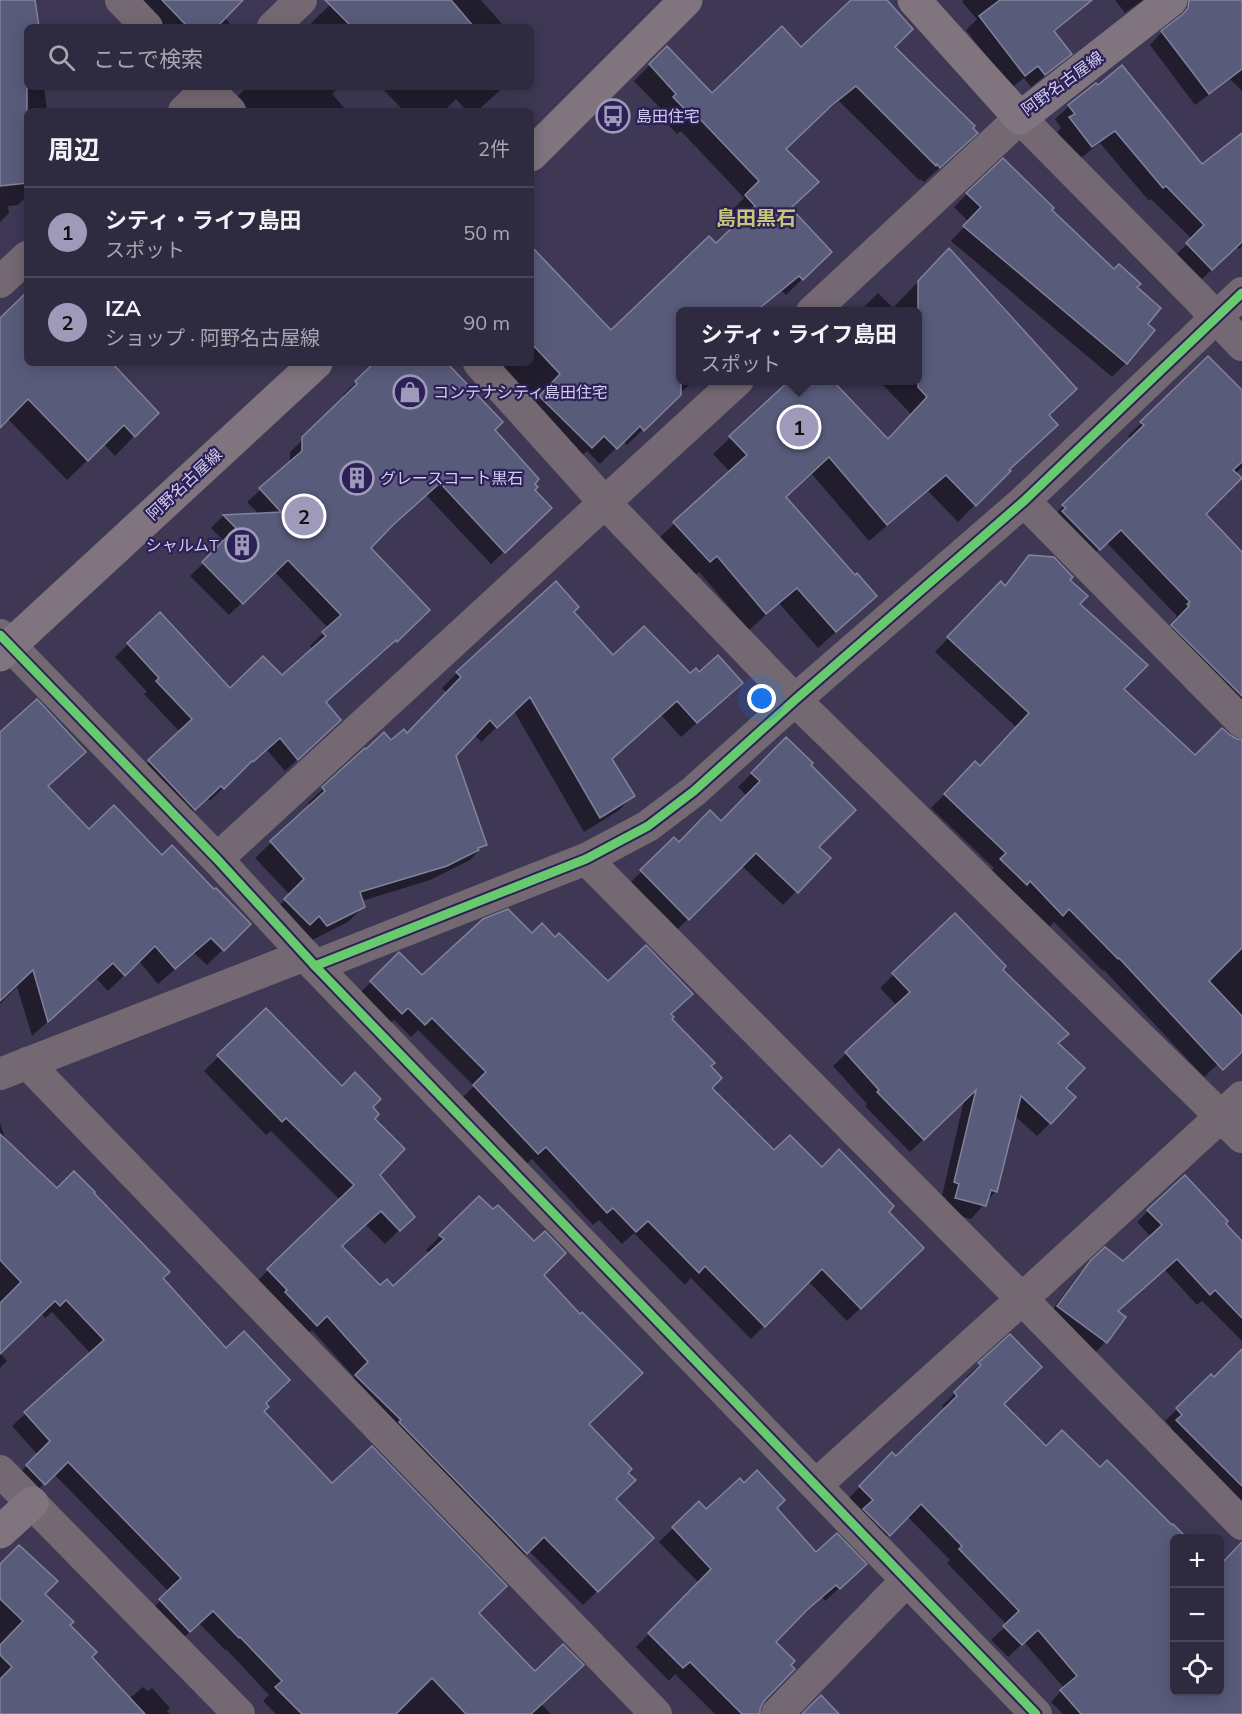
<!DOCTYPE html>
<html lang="ja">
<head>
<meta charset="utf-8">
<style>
	body { margin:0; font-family:Mulish,"Noto Sans JP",sans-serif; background:#3a364b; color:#f1f3f6 }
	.controls { position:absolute; right:18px; bottom:18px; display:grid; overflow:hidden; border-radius:9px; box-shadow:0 3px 15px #0003 }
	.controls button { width:54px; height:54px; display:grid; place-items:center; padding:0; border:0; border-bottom:2px solid #494659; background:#2e2a40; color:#f1f3f6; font:30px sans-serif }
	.you { position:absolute; left:762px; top:699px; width:21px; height:21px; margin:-15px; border:4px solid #fff; border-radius:50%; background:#1a73e8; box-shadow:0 0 0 9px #1a73e833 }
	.badge { display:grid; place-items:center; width:39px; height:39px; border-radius:50%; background:#9e9aba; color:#111; font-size:20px; font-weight:700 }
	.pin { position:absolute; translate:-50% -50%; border:3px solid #fff; box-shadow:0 2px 6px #0006 }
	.popup { position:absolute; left:676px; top:307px; width:246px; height:78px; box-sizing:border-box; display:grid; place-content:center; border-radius:9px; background:#2e2a40; filter:drop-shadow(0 2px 4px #0005); font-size:20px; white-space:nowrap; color:#a7a7b1 }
	.popup b { font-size:22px; color:#f1f3f6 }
	.popup::after { content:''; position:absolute; left:50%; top:100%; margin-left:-12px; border:12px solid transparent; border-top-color:#2e2a40 }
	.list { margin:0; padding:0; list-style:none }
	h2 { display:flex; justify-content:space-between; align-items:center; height:78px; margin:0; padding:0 24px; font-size:26px }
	h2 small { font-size:20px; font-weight:400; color:#a7a7b1 }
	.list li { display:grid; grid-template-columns:39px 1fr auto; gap:18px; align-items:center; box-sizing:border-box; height:90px; padding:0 24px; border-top:2px solid #494659 }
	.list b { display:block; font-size:22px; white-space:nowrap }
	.list p { margin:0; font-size:20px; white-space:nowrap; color:#a7a7b1 }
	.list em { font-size:20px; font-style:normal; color:#a7a7b1 }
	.icon { flex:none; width:33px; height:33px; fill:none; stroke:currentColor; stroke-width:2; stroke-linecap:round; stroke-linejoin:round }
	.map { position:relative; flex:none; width:1242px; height:1714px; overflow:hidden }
	.search { position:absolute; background:#2e2a40; box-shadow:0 3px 15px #0003; left:24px; top:24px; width:510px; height:66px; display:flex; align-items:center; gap:15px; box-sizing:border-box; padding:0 21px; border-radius:9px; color:#a7a7b1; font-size:22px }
	.panel { position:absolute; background:#2e2a40; box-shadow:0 3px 15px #0003; left:24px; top:108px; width:510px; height:258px; border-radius:9px }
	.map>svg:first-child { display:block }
	.shadow { fill:#0007; fill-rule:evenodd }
	.building { fill:#595b7b; stroke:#81829b; stroke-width:1.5 }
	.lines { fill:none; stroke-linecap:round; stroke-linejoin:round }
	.street { stroke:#746972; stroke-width:32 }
	.secondary { stroke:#80757e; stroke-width:33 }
	.cycleway-casing { stroke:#2c2056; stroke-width:13 }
	.cycleway { stroke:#67ca6e; stroke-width:9 }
	.labels { text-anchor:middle; stroke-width:4.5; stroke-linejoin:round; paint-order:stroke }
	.street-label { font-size:16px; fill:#d1cef0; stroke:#2c2056 }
	.poi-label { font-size:16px; fill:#d1cef0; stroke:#2c2056; text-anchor:start }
	.quarter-label { font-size:20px; font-weight:bold; fill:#c4c678; stroke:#2c2056 }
</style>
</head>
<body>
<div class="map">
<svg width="1242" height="1714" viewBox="0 0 1242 1714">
	<rect width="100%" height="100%" fill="#3e3855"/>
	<g class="shadow">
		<path d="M0,0H33L36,27H27V87H44L47,111H27V196L18,205L8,206L9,213L0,222Z"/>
		<path d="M135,0H241L224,17L233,27H162Z"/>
		<path d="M335,0H481L503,25L501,27H315L311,23Z"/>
		<path d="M856,0H884L893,47L960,149L924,182L920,179L919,180L839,101L813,122L784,149L789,209L830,252L786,295L782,291L757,312H680V380H694L627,445L623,441L600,464L587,451L575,462L524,413L535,402L499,363H531V246L610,332L716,245L740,222L730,212L744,198L681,131L677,134L658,114L662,110L634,81L667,48L712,95L801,49Z"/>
		<path d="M964,0H1068L1077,10L1053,32L1070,53L1057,66L1031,87L1024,78L1011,88L966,30L977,19L962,2Z"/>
		<path d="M1115,0H1143L1125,13Z"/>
		<path d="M1215,0H1242V91L1230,79L1195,105L1150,45L1162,32Z"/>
		<path d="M1096,85L1202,166L1242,156V246L1239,249L1236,246L1198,283L1174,257L1192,239L1151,199L1149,201L1100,143L1078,160L1057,132L1061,128L1055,119L1069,106Z"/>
		<path d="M247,87H339L332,94L347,111H250L237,97Z"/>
		<path d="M381,87H504L477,111H467L456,99L444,111H404Z"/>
		<path d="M967,194L1050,210L1114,271L1135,288L1145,324L1153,330L1126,363L1112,377L951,241L969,222L954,207Z"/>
		<path d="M932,267L1048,415L1008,471L958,522L928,491L869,541L811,473L784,498L858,612L818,648L779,603L749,630L699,572L692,578L657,540L730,472L713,454L791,380H831L888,440L912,415L878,380H918V312H859L878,293L893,308Z"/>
		<path d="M27,299V363H110L156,413L115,456L104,444L67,480L7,418L0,425V320Z"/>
		<path d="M1208,358L1242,392V467L1227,483L1204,514L1242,554V724L1159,639L1177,621L1175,619L1177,616L1106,542L1085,563L1050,519L1131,439L1128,436Z"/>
		<path d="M376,363H445L533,484L537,521L491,564L426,495L369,548L428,610L383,653L382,652L324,703L326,733L285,771L266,749L239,774L238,773L210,801L207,798L181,822L137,774L180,732L144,694L147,692L115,657L159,614L230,690L282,677L313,649L310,646L328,628L274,571L229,615L190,576L225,542L211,528L223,516L259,514L247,502L290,464V452L345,398L343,395Z"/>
		<path d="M1030,556L1068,580L1078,604L1122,689L1195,757L1236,741H1242V1042L1204,1077L1104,970L1103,971L1054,922L1048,928L988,873L994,868L931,808L962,777L980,767L1017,728L935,652L987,596L1004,586Z"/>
		<path d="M572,612L613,657L690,675L725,698L681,737L661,715L610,759L633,796L618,811L584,832L514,711L481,742L475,735L454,756L485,844L470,860L430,880L362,901L364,906L348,922L312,940L270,915L290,895L255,858L310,806L308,803L365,750L391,742L407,735L447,693L442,688L457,673Z"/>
		<path d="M0,734L89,831L162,857L214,891L249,924L207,965L194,953L158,984L139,961L108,991L96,978L32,1036L17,987L0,1004Z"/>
		<path d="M786,739L809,765L817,847L828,858L783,905L741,865L675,932L628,885L674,839L679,843L721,823L747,796L738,787Z"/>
		<path d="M955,915L1000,970L1057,1044L1064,1088L1050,1123L1037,1136L1015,1116L996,1191L971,1219L942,1211L946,1198L942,1196L964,1100L910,1152L865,1106L867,1104L833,1066L897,1006L880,988Z"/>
		<path d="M532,935L555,939L608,983L669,1015L670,1019L709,1066L710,1088L774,1153L821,1169L886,1212L909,1261L847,1321L808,1281L751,1339L691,1278L685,1285L634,1233L622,1244L599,1220L593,1225L532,1159L524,1166L461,1099L474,1086L418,1030L411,1037L394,1020L388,1025L358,995L399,954L422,977Z"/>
		<path d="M266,1010L342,1088L371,1107L378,1175L413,1216L385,1244L366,1225L341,1247L380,1287L393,1288L430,1254L426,1250L479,1198L542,1275L587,1425L626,1473L614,1500L638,1552L583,1605L529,1551L511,1568L341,1391L354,1377L312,1330L302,1339L253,1285L340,1200L271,1131L266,1135L204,1071ZM377,1205L397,1227L396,1228L375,1207Z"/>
		<path d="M0,1123L6,1142L57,1190L161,1278L264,1403L262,1411L332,1485L477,1613L541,1704L551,1714H276L263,1701L269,1695L226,1649L225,1650L199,1623L176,1645L147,1614L169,1592L54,1474L30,1497L13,1479L38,1455L12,1426L91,1354L52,1312L45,1318L41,1313L0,1352Z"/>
		<path d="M1148,1211L1224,1224L1242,1244V1341L1202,1301L1197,1305L1165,1270L1116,1312L1124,1317L1105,1342L1094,1354L1046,1318L1079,1274L1092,1261L1123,1263L1151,1237L1137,1222Z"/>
		<path d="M1010,1337L1002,1404L1046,1448L1174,1538V1692H1220V1567L1237,1550L1242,1554V1714H1063L1051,1702L1064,1688L1024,1642L1008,1657L991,1640L1007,1625L947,1563L950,1560L907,1516L876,1548L847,1500L892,1454L896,1458L945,1410L942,1406L969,1379L966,1377Z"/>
		<path d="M1242,1351V1509L1166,1433L1171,1427L1165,1421L1211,1376L1214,1379Z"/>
		<path d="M0,1353L7,1361L0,1368Z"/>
		<path d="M699,1503L706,1511L776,1508L815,1555L851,1577L825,1601L822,1597L773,1642L763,1701L758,1714H715L675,1674L669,1681L636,1647L699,1583L659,1542Z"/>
		<path d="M0,1566L43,1594L68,1625L89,1657L129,1699L143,1687L148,1691L152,1688L170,1708L167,1711L170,1714H0Z"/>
	</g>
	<g class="building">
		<path d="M0,0H35L39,27H27V183L0,186Z"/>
		<path d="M162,0H243L217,27H188Z"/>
		<path d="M325,0H451L474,27H352Z"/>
		<path d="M851,0H887L913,29L895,47L975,126L973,128L978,133L940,168L937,164L936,166L856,86L831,106L786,149L819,182L791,208L832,252L803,280L799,276L755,312H681V395L644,431L640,426L617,449L604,436L592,448L539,396L560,374L531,343V246L611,330L709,236L716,243L755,206L745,195L759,181L697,116L694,119L673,97L676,94L649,64L667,46L712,93L782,26L801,47Z"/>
		<path d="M1000,0H1092L1054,31L1072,54L1045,75L1038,66L1025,76L979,16Z"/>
		<path d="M1189,0H1242V69L1209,94L1161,31L1183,14L1188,8Z"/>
		<path d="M1122,65L1202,164L1242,133V242L1212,270L1186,243L1204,225L1166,186L1163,188L1115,131L1092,147L1069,117L1075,114L1068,105L1096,83L1098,85Z"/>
		<path d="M1003,158L1054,208L1052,210L1114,269L1119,264L1141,284L1137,287L1161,308L1148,324L1155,330L1127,364L963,226L981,207L966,193Z"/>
		<path d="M949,248L1077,389L1049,415L1058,425L1009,470L1011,471L976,506L946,475L887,525L829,457L786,497L855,575L857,573L877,596L836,632L797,588L766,614L717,556L710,562L673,522L747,455L729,436L789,381H833L888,439L927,397L918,387V281Z"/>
		<path d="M27,292V363H112L159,413L135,437L124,425L88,461L28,399L0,428V318Z"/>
		<path d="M1208,356L1242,390V462L1233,470L1242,478L1206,514L1242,552V696L1171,625L1189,606L1187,604L1190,602L1121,530L1100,550L1062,511L1066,508L1062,505L1144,425L1140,422Z"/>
		<path d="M374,363H447L503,422L495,430L539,479L535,484L538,487L535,490L552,508L505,553L440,483L393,525L371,548L430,610L397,642L396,640L326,702L341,720L298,760L280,738L253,762L252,761L224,789L221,786L195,810L148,760L192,719L156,681L159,678L127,643L160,612L230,688L263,656L282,675L326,636L322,632L341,615L288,560L243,604L202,562L236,528L223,515L281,512L259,488L302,451V437L357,384L355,381Z"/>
		<path d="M1029,555L1054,557L1073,577L1070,580L1088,596L1080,604L1148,665L1124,689L1195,755L1222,728L1230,735L1237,739H1242V948L1209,981L1242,1016V1052L1223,1070L1119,958L1118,959L1069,909L1063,916L1030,881L1027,885L1000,859L1006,853L944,794L975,761L980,766L1029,713L947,637L1001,581L1005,586Z"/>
		<path d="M556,581L579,607L574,612L613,655L644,626L690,673L696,668L699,672L718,655L743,683L697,723L677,701L612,759L635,796L600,818L530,697L497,728L490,720L456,756L487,845L478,848L479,850L447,866L360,892L365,907L327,926L319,916L310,925L284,899L304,879L270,841L325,791L322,787L365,748L366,749L384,732L391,740L404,729L407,733L461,677L456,672Z"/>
		<path d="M37,699L86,752L48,786L89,829L114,805L162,855L172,845L214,889L216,888L251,924L224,951L211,938L175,969L155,946L125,976L113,963L48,1022L33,970L0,1001V732Z"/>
		<path d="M786,737L813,763L811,765L856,810L819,847L831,858L798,893L756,853L689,920L640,870L674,837L679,842L710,810L721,821L760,781L751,773Z"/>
		<path d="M508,909L532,933L542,923L555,937L559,933L608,981L646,945L693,994L671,1014L674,1017L672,1019L715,1063L711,1066L722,1078L712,1088L774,1150L790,1135L822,1167L839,1149L894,1206L889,1212L924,1248L861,1309L822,1269L765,1327L705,1266L699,1273L648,1221L636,1232L613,1208L607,1213L546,1147L538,1154L473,1085L486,1072L432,1018L425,1025L408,1008L402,1014L370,981L399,952L422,975L483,919Z"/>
		<path d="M955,913L1006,966L1003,970L1069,1034L1058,1043L1085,1068L1066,1088L1076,1097L1051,1124L1021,1096L997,1192L991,1190L986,1206L955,1198L959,1184L954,1182L976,1090L924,1140L877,1092L879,1090L845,1052L910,992L892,973Z"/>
		<path d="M266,1008L342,1086L355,1072L381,1099L373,1107L379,1114L375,1119L405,1149L380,1175L415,1217L400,1231L381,1211L342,1246L380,1285L387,1279L393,1286L444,1239L439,1235L479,1196L493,1209L498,1205L534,1241L545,1231L566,1253L544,1275L580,1314L582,1312L643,1373L589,1424L632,1469L628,1473L636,1480L616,1499L654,1538L598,1592L544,1537L527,1554L399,1422L401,1420L355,1375L368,1362L327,1316L317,1326L285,1292L287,1290L267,1269L354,1185L286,1118L282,1122L217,1055Z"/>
		<path d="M0,1134L57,1188L74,1171L95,1192L94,1193L170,1272L163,1278L226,1348L244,1331L290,1380L266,1403L269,1407L264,1411L332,1483L372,1446L507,1586L479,1613L527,1663L535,1671L563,1644L584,1665L531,1714H466L432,1678L396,1714H302L275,1687L282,1681L240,1637L239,1638L213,1611L190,1632L159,1599L181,1578L68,1462L45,1485L26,1465L50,1441L24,1412L104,1340L66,1300L60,1306L55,1301L0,1354V1303L21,1282L0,1260Z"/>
		<path d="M1185,1175L1228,1221L1226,1224L1242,1241V1318L1215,1290L1210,1295L1177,1259L1118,1311L1126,1317L1107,1343L1057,1306L1091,1260L1105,1247L1123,1261L1162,1225L1147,1210Z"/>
		<path d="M1010,1334L1042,1367L1004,1404L1046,1446L1062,1430L1100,1467L1107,1460L1172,1525L1173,1524L1188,1539H1174V1692H1220V1565L1242,1542V1714H1081L1060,1690L1077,1676L1038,1630L1022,1645L1003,1626L1019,1611L959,1549L962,1546L921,1504L890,1536L863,1509L873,1500L859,1486L892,1452L896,1456L957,1396L954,1392L981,1365L978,1363Z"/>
		<path d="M1242,1349V1486L1176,1420L1182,1415L1176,1408L1211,1374L1214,1377Z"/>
		<path d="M757,1470L785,1500L777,1508L816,1552L837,1533L867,1564L840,1589L836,1585L807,1610L776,1642L795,1661L791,1665L795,1669L764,1701L760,1709V1714H742L690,1662L683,1668L648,1633L711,1569L672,1527L699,1501L706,1509L740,1478L744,1483Z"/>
		<path d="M19,1545L58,1581L45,1594L74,1622L70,1625L97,1652L92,1657L145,1714H0V1679L12,1667L0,1655V1645L23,1621L0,1599V1564Z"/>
		<path d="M821,1695L839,1714H802Z"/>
	</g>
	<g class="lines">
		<g class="street">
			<path d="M121,0L147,27"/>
			<path d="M273,27L301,0"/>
			<path d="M205,87L230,111"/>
			<path d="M184,111L209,87"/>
			<path d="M0,282L27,257"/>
			<path d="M812,312L1020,118L1196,296L1242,345"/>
			<path d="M479,363L606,504L795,700L1242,1137"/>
			<path d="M1024,501L1242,722"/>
			<path d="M0,635L217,859L315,966L1036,1714"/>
			<path d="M217,859L738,380"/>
			<path d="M586,859L1022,1299L1242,1524"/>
			<path d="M315,966L586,859L648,826L694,791L795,700L1024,501L1242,293"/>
			<path d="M27,1063L656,1714"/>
			<path d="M0,1074L305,955"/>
			<path d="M0,1471L239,1714"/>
			<path d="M816,1485L1022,1299L1242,1097"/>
			<path d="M777,1714L906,1581"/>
		</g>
		<g class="secondary">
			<path d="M914,0L1020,118L1171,0"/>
			<path d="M531,155L686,0"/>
			<path d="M0,655L316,363"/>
			<path d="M0,1532L32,1503"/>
		</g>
		<defs>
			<g id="cycleway">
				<path d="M0,635L217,859L315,966L1036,1714"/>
				<path d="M315,966L586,859L648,826L694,791L795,700L1024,501L1242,293"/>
			</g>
		</defs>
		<use href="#cycleway" class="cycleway-casing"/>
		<use href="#cycleway" class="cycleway"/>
	</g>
	<defs>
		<symbol id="bus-ring" viewBox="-11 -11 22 22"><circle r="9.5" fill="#2c2056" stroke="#9e9aba" stroke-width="1.5"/><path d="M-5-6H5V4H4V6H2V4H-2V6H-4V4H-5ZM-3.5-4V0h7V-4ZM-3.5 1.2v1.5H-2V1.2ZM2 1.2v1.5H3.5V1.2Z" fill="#9e9aba"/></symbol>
		<symbol id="shop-ring" viewBox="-11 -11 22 22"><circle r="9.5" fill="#2c2056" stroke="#9e9aba" stroke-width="1.5"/><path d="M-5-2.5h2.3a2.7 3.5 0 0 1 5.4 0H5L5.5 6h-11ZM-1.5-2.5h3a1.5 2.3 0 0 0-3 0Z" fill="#9e9aba"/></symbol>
		<symbol id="building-ring" viewBox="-11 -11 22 22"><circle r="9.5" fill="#2c2056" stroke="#9e9aba" stroke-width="1.5"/><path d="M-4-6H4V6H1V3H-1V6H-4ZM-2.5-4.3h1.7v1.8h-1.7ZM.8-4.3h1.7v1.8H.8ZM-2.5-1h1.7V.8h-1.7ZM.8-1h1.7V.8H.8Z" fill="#9e9aba"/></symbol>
	</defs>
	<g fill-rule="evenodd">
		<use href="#bus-ring" x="594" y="97" width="38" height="38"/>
		<use href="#shop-ring" x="391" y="373" width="38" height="38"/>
		<use href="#building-ring" x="338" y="459" width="38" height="38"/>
		<use href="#building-ring" x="223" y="526" width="38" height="38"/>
	</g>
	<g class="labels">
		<g class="street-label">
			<text transform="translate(1062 83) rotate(-36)" y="6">阿野名古屋線</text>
			<text transform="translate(184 484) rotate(-43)" y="6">阿野名古屋線</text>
		</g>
		<g class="poi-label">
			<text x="636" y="122">島田住宅</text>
			<text x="433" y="398">コンテナシティ島田住宅</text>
			<text x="380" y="484">グレースコート黒石</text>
			<text x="219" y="551" text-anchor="end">シャルムT</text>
		</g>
		<g class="quarter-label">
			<text x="756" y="225">島田黒石</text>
		</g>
	</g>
</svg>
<div class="controls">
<button>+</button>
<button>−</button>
<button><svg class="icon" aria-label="locate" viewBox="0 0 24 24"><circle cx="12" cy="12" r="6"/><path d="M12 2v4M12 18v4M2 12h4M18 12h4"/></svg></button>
</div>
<div class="you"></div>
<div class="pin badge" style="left:799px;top:427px">1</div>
<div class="popup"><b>シティ・ライフ島田</b>スポット</div>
<div class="pin badge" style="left:304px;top:516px">2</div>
<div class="search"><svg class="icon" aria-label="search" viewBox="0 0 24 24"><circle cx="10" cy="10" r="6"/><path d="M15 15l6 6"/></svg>ここで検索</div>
<section class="panel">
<h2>周辺<small>2件</small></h2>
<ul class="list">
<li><span class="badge">1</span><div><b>シティ・ライフ島田</b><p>スポット</p></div><em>50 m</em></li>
<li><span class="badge">2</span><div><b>IZA</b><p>ショップ · 阿野名古屋線</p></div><em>90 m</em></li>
</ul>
</section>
</div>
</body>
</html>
